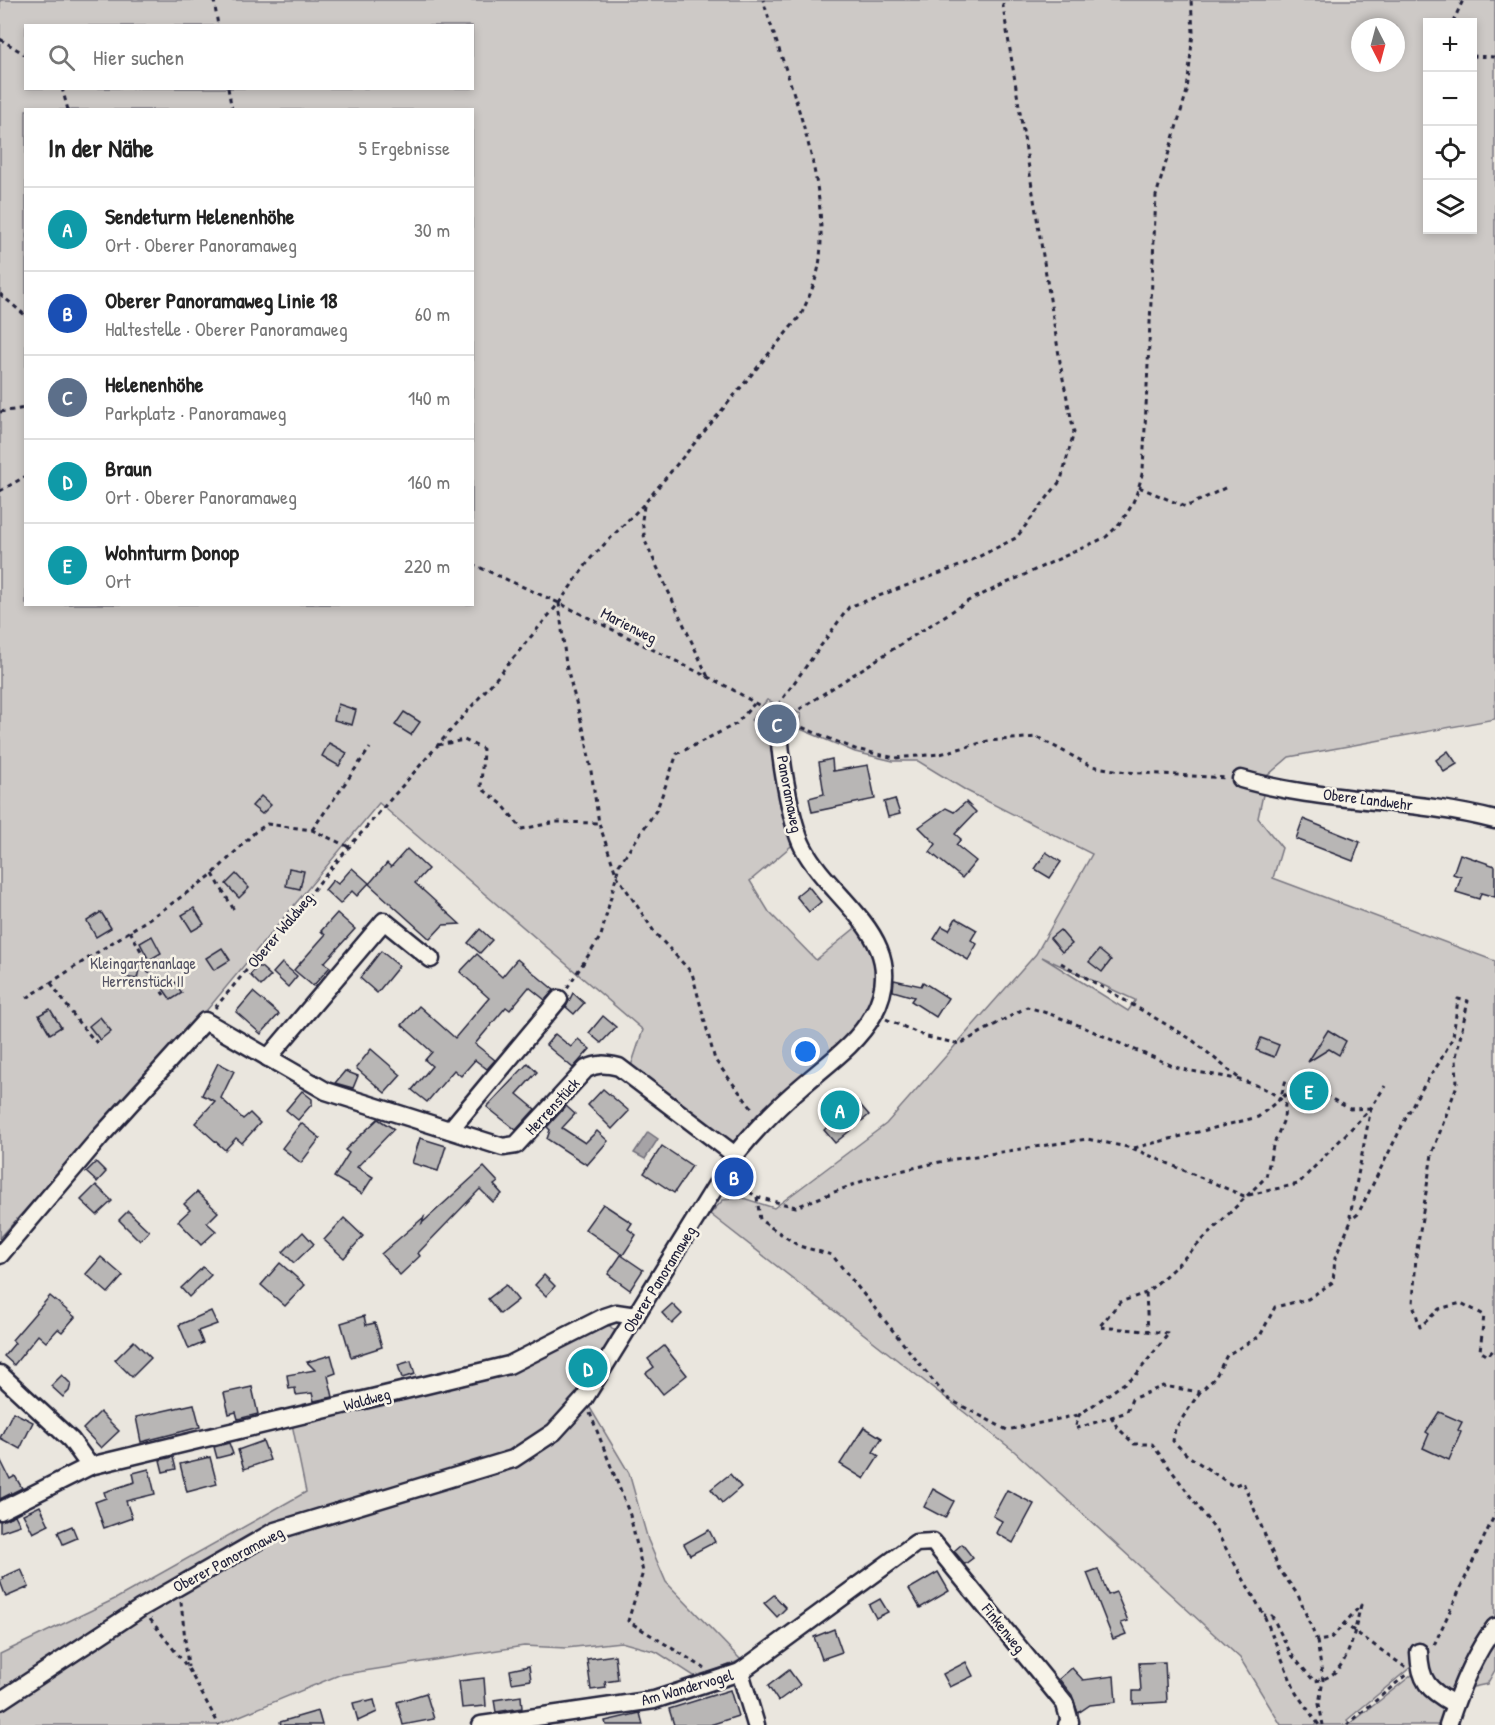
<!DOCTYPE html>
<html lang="de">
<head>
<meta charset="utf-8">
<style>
	body { margin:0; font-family:"Patrick Hand",sans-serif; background:#f2f2f2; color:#222 }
	.controls { position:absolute; right:18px; top:18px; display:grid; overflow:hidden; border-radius:0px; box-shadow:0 3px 9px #0003 }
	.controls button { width:54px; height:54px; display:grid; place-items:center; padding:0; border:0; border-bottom:2px solid #e0e0e0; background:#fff; color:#222; font:30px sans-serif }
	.compass { position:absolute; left:1351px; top:18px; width:54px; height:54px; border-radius:50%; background:#fff; box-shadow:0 3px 9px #0003; rotate:174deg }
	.you { position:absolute; left:806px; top:1052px; width:21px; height:21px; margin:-15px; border:4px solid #fff; border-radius:50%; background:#1a73e8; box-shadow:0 0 0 9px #1a73e833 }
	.badge { display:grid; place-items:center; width:39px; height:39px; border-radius:50%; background:#b45309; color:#fff; font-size:20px; font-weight:700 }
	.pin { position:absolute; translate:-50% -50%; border:3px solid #fff; box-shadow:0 2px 6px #0006 }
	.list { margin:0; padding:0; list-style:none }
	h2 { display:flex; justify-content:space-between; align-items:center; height:78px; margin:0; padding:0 24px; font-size:26px }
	h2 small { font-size:20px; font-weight:400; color:#767676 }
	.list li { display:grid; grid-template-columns:39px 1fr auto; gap:18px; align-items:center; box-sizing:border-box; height:84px; padding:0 24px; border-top:2px solid #e0e0e0 }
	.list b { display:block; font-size:22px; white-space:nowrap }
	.list p { margin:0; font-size:20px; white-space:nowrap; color:#767676 }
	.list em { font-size:20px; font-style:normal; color:#767676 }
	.icon { flex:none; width:33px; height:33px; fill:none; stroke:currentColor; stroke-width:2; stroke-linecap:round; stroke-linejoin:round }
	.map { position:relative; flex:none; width:1495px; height:1725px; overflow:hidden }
	.search { position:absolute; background:#fff; box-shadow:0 3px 9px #0003; left:24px; top:24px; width:450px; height:66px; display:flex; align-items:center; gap:15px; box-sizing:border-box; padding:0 21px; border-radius:0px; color:#767676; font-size:22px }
	.panel { position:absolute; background:#fff; box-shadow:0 3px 9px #0003; left:24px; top:108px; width:450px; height:498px; border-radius:0px }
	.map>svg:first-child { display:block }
	.green { fill:#cdc9c6; stroke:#787680; stroke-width:1.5; fill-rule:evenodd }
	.water { fill:#a6a3a6; stroke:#716f7b; stroke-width:1.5 }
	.building { fill:#b8b6b5; stroke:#22223b; stroke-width:1.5 }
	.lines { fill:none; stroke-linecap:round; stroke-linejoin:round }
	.minor-casing { stroke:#22223b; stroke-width:21 }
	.path { stroke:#22223b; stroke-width:3; stroke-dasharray:4.5 4.5; stroke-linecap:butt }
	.minor { stroke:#f7f3e8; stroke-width:16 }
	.labels { text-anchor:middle; stroke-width:5; stroke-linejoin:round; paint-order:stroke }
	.street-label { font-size:16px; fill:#22223b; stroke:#f7f3e8 }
	.park-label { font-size:16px; fill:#555465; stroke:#f7f3e8 }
</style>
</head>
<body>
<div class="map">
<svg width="1495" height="1725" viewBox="0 0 1495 1725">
	<rect width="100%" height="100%" fill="#eae6de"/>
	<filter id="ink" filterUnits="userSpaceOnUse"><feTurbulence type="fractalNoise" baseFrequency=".0167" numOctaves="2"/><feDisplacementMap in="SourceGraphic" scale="12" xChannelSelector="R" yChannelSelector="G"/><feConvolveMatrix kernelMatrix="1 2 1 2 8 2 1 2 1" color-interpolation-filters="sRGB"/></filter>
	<g filter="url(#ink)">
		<g class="green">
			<path d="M0,0H1495V719L1289,757L1267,776L1258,818L1282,848L1273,878L1495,961V1670L1487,1684L1450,1692L1411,1667L1347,1720L1350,1724L1412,1675L1445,1708L1447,1714L1442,1725H1281L1240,1658L1014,1451L710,1214L723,1200L743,1198L774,1208L886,1124L1036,954L1092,854L967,791L918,761H893L855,752L798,728L801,714L767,700L751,720C782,742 788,804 797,841L750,881L769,912L816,960L859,925L876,966L875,987L864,1017L838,1048L730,1144L631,1066L643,1030L379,803L187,1034L160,1059L0,1238ZM1428,22H1472V230H1428ZM26,26H472V88H26ZM1360,27H1396V63H1360ZM26,110H472V604H26ZM1042,957L1135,1000V1001L1128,1011Z"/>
			<path d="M606,1322L615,1331L580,1391L629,1473L648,1540L666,1582L741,1660L697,1678L657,1652L621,1642L566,1648L524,1646L339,1675L218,1725H0V1654L117,1598L306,1492L292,1424L401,1396Z"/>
		</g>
		<path class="water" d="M648,1132L658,1139L645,1159L634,1153Z"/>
		<g class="building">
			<path d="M338,704L356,710L352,725L334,720Z"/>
			<path d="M404,712L420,722L411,735L395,725Z"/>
			<path d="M329,743L347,753L339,766L322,756Z"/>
			<path d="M1448,751L1457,764L1444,772L1436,760Z"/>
			<path d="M832,759L833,771L868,765L875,799L812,812L809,798L824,794L819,762Z"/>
			<path d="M261,796L271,805L262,814L252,806Z"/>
			<path d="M895,799L900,814L888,817L884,802Z"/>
			<path d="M966,802L976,812L955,834L961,839L956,845L976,861L962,878L930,852L936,844L919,827L946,808L954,812Z"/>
			<path d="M1303,819L1360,842L1353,861L1296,839Z"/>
			<path d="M407,849L428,869L415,883L460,924L443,925L430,939L369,884L387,863L391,867Z"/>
			<path d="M1046,852L1061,862L1050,878L1035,869Z"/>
			<path d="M1460,854L1495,866V897L1481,893L1479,899L1456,892L1461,877L1453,874Z"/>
			<path d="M289,868L304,871L300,889L286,886Z"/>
			<path d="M352,868L369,883L357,896L352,891L340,904L325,890L333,880L338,884Z"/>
			<path d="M236,874L249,888L239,898L226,884Z"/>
			<path d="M808,886L821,902L809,912L796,896Z"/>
			<path d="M194,908L204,924L192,931L182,915Z"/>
			<path d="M101,912L111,928L96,937L87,921Z"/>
			<path d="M337,913L355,929L324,963L330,967L313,986L294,970L325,935L321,931Z"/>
			<path d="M956,918L977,930L971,940L977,944L968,960L934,939L942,926L949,930Z"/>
			<path d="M480,929L492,940L480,953L468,943Z"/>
			<path d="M1060,930L1072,944L1062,952L1050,938Z"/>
			<path d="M152,936L161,953L149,960L140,943Z"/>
			<path d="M222,948L230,960L214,970L206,958Z"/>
			<path d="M1099,950L1111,960L1102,972L1089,962Z"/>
			<path d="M381,951L399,966L377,993L360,978Z"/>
			<path d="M477,954L502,977L517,959L554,990L545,1000L529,987L510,1010L506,1007L475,1044L495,1060L487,1069L475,1060L461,1076L454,1070L427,1102L412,1090L432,1066L425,1060L432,1052L402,1025L419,1006L455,1038L489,998L460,972Z"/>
			<path d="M125,962L140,965L137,979L122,977Z"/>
			<path d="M282,963L297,976L288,987L273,973Z"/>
			<path d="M257,967H261L271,976L261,986L250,975Z"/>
			<path d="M172,978L182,993L171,1000L162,987Z"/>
			<path d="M894,980L921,986L923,982L948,998L936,1017L911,1001L914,997L893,991Z"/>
			<path d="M253,992L279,1014L261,1034L236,1012Z"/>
			<path d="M573,993L584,1003L574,1014L566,1007Z"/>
			<path d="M50,1009L61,1027L50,1034L39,1015Z"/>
			<path d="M603,1016L616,1027L601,1043L589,1033Z"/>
			<path d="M100,1017L111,1031L100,1040L89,1026Z"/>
			<path d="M1328,1030L1346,1041L1339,1055L1329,1049L1308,1062Z"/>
			<path d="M555,1034L571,1047L578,1039L590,1049L573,1068L546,1045Z"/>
			<path d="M1261,1038L1279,1045L1274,1057L1256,1050Z"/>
			<path d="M371,1049L401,1075L385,1093L356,1068Z"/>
			<path d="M218,1063L234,1071L221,1098L243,1119L250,1113L260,1123L242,1143L236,1138L225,1150L195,1123L215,1101L202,1095Z"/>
			<path d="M528,1063L537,1072L517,1094L535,1109L516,1130L487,1107Z"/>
			<path d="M345,1071L358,1076L353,1088L335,1083Z"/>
			<path d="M1309,1079L1320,1090L1309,1102L1297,1091Z"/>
			<path d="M603,1089L629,1111L612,1129L588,1105Z"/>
			<path d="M302,1091L312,1099V1104L298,1120L286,1110Z"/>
			<path d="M832,1100L849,1108L857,1101L869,1115L835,1143L824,1130L837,1118Z"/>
			<path d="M566,1106L575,1114L562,1128L585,1143L597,1131L608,1141L587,1165L547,1139L550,1130L547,1127Z"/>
			<path d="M378,1119L394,1129L357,1167L373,1177L362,1194L334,1177L349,1153L345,1150Z"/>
			<path d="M301,1123L320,1138L301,1163L282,1148Z"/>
			<path d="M420,1138L446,1146L438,1171L412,1163Z"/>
			<path d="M662,1146L692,1166L674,1193L644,1173Z"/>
			<path d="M96,1162L106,1172L97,1182L86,1172Z"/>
			<path d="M484,1167L498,1182L494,1185L502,1194L493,1202L480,1189L418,1253L420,1256L400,1275L381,1254L424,1217L422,1223Z"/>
			<path d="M96,1185L112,1201L97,1215L81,1200Z"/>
			<path d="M197,1192L218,1212L207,1223L216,1231L201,1245L178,1221L190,1210L184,1204Z"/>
			<path d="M603,1204L632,1223L628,1229L636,1235L623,1255L585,1229Z"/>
			<path d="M128,1211L149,1231L140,1241L119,1220Z"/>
			<path d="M344,1218L363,1236L344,1258L324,1240Z"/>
			<path d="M303,1232L314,1244L294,1263L283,1252Z"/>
			<path d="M621,1255L643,1270L630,1290L608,1274Z"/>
			<path d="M101,1257L123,1276L108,1293L86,1274Z"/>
			<path d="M280,1263L305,1285L285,1306L261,1285Z"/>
			<path d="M203,1267L211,1275L189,1297L181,1288Z"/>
			<path d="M544,1275L555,1286L546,1296L535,1285Z"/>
			<path d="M506,1285L518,1300L500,1314L488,1299Z"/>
			<path d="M50,1296L75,1317L62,1332L58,1329L46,1342L38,1335L14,1365L4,1356L15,1343L12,1340Z"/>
			<path d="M672,1304L682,1314L672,1324L662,1313Z"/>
			<path d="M211,1311L217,1324L198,1331L203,1343L189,1349L179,1325Z"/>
			<path d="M364,1316L366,1325L375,1323L382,1347L351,1357L341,1323Z"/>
			<path d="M134,1341L151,1358L132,1377L115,1360Z"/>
			<path d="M664,1346L687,1375L663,1394L646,1373L654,1367L648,1359Z"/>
			<path d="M331,1355L336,1373L328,1376L333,1397L314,1401L312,1393L296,1395L295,1388L289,1389L287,1375L315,1370L307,1362Z"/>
			<path d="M411,1361L415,1374L402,1378L398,1365Z"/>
			<path d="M62,1375L71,1384L69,1391L63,1397L51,1386Z"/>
			<path d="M252,1387L258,1414L238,1419L236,1412L229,1414L224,1393Z"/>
			<path d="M194,1404L200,1427L141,1442L136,1417Z"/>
			<path d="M13,1412L33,1422L20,1449L0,1438Z"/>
			<path d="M100,1412L119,1431L101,1448L83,1429Z"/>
			<path d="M1439,1412L1462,1422L1458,1430L1461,1432L1449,1460L1423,1448L1429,1434L1426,1432Z"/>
			<path d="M864,1427L882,1438L873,1452L879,1456L864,1479L840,1464Z"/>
			<path d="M263,1441L270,1460L244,1469L238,1450Z"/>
			<path d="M229,1443L233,1454L217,1458L214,1447Z"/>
			<path d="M173,1457L176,1469L163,1472L160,1460Z"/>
			<path d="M210,1457L217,1484L187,1492L180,1464Z"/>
			<path d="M0,1459L10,1479L15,1476L22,1488L0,1499Z"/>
			<path d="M149,1469L155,1494L126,1501L132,1518L104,1528L95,1502L106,1498L104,1492L135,1482L133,1473Z"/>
			<path d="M730,1474L741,1487L722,1503L711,1489Z"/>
			<path d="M933,1489L954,1501L945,1518L924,1507Z"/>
			<path d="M1007,1490L1034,1504L1013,1543L996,1533L1002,1521L993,1516Z"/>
			<path d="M40,1506L49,1525L33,1533L23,1514Z"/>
			<path d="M15,1515L20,1525L0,1532V1521Z"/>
			<path d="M72,1526L77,1538L63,1544L58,1532Z"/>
			<path d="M709,1530L715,1542L690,1555L684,1544Z"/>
			<path d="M962,1544L973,1558L965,1564L954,1551Z"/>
			<path d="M21,1569L29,1587L6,1597L0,1581L4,1579L3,1577Z"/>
			<path d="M1098,1569L1108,1595L1116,1592L1128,1621L1121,1623L1126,1634L1113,1639L1087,1573Z"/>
			<path d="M938,1572L949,1591L920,1608L909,1589Z"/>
			<path d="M774,1595L786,1608L777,1617L764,1603Z"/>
			<path d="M880,1599L888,1612L876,1618L869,1605Z"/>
			<path d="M834,1629L842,1652L822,1659L814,1637Z"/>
			<path d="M615,1655L618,1680L605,1682L606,1688L591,1690L587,1659Z"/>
			<path d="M966,1662L973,1676L950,1687L943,1674Z"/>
			<path d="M1165,1662L1167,1702L1133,1704V1691H1141L1139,1663Z"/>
			<path d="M529,1666L531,1680L512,1683L510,1670Z"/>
			<path d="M1072,1668L1083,1680L1114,1676L1116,1702L1090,1705L1078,1713L1072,1695L1059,1679Z"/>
			<path d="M789,1670L800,1685L778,1701L768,1686Z"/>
			<path d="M484,1678L486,1706L462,1708L459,1681Z"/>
			<path d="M730,1690L738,1716L710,1725H674L669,1709Z"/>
			<path d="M426,1693L434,1719L403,1725L397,1702Z"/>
			<path d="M521,1696L522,1708L496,1712L494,1700Z"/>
			<path d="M365,1700L366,1702L374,1700L377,1712L358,1721L353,1703Z"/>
			<path d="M318,1711L322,1725H281L280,1722Z"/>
			<path d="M640,1713L643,1725H606L605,1721Z"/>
		</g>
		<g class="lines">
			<defs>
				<g id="minor">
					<path d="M1241,779C1323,803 1412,798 1495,820"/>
					<path d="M268,1058L384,921L431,959"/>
					<path d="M450,1130L559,999"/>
					<path d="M0,1255L100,1137L205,1021L326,1091L503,1147L516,1145L586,1069C598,1063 606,1064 619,1067L735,1155"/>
					<path d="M0,1374L71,1440L90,1466"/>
					<path d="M0,1511L90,1466L509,1365L604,1317L616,1313L636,1316"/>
					<path d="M1419,1652C1420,1681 1428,1690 1454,1704"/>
					<path d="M740,1672L756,1725"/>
					<path d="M0,1701L141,1608L275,1531L513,1459L554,1432L584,1399L735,1155C756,1129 777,1107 802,1086C826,1065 857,1044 873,1015C914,940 832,903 803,847C791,824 777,747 780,721"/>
					<path d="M481,1725L654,1700L740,1672L916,1543L933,1542L1065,1704L1070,1722L1067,1725"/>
					<path d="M1448,1725C1459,1691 1473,1655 1495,1627"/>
				</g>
			</defs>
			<use href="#minor" class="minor-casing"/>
			<g class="path">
				<path d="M214,0L218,26"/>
				<path d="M1453,22L1463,0"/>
				<path d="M0,39L26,55"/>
				<path d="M1472,56L1495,57"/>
				<path d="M62,88L68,110"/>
				<path d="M228,88L232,110"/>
				<path d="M0,294L26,316"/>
				<path d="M0,412L26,408"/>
				<path d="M1139,487L1186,507L1227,487"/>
				<path d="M0,491L26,476"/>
				<path d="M644,506L642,520L645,541L708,677"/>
				<path d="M472,564L559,603L730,688L770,712"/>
				<path d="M559,603L566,665L586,739L599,823L616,874L655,933L692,973L715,1060L753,1110"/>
				<path d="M778,705L849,607L962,565L1016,538L1061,480L1074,432L1062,374L1002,0"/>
				<path d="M792,714L968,601L1106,537C1129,516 1136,501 1143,470L1156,196L1187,91L1193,32L1191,0"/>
				<path d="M794,724L855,749L895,758L940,754L988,741L1037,737L1091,766L1126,772L1227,778"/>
				<path d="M438,745L464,740L483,749L481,788L502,804L522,829L556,822L599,823"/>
				<path d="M312,830L370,748"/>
				<path d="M213,874L234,910"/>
				<path d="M130,931L151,969L148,971L164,995"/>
				<path d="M1061,963L1191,1039L1241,1080"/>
				<path d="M51,983L79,1023L97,1043"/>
				<path d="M567,988L601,936L619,865L657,809L677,754L736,724L754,704"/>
				<path d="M27,998L167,907L213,874L255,832L267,824L312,830L349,847"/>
				<path d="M215,1008L349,847L499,675L559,603L591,558L644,504L801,315C809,297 818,278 820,258C828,171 788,82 763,0"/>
				<path d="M886,1019L927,1037L960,1044L1027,1007C1068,1018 1108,1039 1147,1055C1159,1059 1170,1066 1182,1069C1213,1076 1263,1078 1285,1104L1284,1119L1273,1146L1266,1177L1173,1269L1146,1293L1120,1302L1099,1327L1169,1333L1136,1375L1079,1415L1075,1429L1127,1412L1132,1399L1163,1386L1200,1392L1215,1378L1227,1355L1260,1336L1275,1307L1308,1299L1333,1282L1335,1258L1352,1219"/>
				<path d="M1283,1097L1304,1076L1311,1075L1324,1090L1323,1094L1350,1109L1371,1108"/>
				<path d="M1371,1108L1350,1216L1352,1219L1358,1214L1416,1098L1439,1063L1453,1037L1458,999L1468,1001L1456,1057L1457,1085L1432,1154L1416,1256L1413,1304L1420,1327L1439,1309L1461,1303L1484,1315L1480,1351L1488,1356L1495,1348"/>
				<path d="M1134,1148L1258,1117L1280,1099L1287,1077"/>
				<path d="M742,1187L757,1197L796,1207L873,1177L949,1160L1087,1139L1132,1148L1244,1196L1298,1184L1371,1108L1385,1086"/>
				<path d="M757,1197L760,1220L799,1246L832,1255L947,1398L1007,1430L1078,1415"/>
				<path d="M1146,1293L1148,1332"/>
				<path d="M1200,1392L1175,1429L1173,1441L1187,1455L1233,1486L1243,1482L1279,1569L1298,1595L1317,1641L1330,1639L1361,1605C1353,1634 1349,1678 1314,1681L1291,1654L1272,1616L1264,1615"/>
				<path d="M590,1413L630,1515L643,1572L628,1621L704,1668"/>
				<path d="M1111,1416L1117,1427L1134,1444H1152L1216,1531L1264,1615L1296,1693L1319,1725"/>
				<path d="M181,1602L188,1667"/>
				<path d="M150,1619L188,1668L219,1725"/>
				<path d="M1343,1623L1405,1667"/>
				<path d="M1317,1641L1323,1680L1319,1704L1323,1725"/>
				<path d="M1434,1645L1495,1514"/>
				<path d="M1347,1725L1407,1674"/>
			</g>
			<use href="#minor" class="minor"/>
		</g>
	</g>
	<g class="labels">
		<g class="street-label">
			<text transform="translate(629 625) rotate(27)" y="6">Marienweg</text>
			<text transform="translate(790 794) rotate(79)" y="6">Panoramaweg</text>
			<text transform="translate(1368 799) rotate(7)" y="6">Obere Landwehr</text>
			<text transform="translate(280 930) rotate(-50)" y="6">Oberer Waldweg</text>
			<text transform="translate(552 1106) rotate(-47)" y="6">Herrenstück</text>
			<text transform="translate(659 1279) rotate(-58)" y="6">Oberer Panoramaweg</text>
			<text transform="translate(367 1399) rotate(-15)" y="6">Waldweg</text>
			<text transform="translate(228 1559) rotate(-28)" y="6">Oberer Panoramaweg</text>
			<text transform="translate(1004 1628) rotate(51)" y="6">Finkenweg</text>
			<text transform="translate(687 1687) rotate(-16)" y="6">Am Wandervogel</text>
		</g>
		<g class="park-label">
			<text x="143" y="969">Kleingartenanlage<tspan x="143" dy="18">Herrenstück II</tspan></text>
		</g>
	</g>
</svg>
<div class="controls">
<button>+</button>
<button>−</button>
<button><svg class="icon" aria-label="locate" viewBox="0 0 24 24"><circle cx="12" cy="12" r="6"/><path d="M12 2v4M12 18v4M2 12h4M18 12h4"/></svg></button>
<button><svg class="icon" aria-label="layers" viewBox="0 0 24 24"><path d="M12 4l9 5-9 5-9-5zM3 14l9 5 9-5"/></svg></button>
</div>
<svg class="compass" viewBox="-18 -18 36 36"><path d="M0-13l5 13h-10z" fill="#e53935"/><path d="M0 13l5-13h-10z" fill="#767676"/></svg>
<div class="you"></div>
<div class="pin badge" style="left:840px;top:1110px;background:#0f9aa8">A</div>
<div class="pin badge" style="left:734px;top:1177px;background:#1a4fb4">B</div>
<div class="pin badge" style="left:777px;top:724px;background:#5c6f8a">C</div>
<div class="pin badge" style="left:588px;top:1368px;background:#0f9aa8">D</div>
<div class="pin badge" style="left:1309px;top:1091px;background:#0f9aa8">E</div>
<div class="search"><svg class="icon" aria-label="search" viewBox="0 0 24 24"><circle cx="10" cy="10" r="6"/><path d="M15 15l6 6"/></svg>Hier suchen</div>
<section class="panel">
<h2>In der Nähe<small>5 Ergebnisse</small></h2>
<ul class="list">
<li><span class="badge" style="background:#0f9aa8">A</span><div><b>Sendeturm Helenenhöhe</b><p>Ort · Oberer Panoramaweg</p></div><em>30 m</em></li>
<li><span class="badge" style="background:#1a4fb4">B</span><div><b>Oberer Panoramaweg Linie 18</b><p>Haltestelle · Oberer Panoramaweg</p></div><em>60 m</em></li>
<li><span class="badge" style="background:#5c6f8a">C</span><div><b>Helenenhöhe</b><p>Parkplatz · Panoramaweg</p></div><em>140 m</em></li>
<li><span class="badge" style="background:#0f9aa8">D</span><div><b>Braun</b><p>Ort · Oberer Panoramaweg</p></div><em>160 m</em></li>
<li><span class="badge" style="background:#0f9aa8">E</span><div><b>Wohnturm Donop</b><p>Ort</p></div><em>220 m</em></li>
</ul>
</section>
</div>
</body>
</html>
